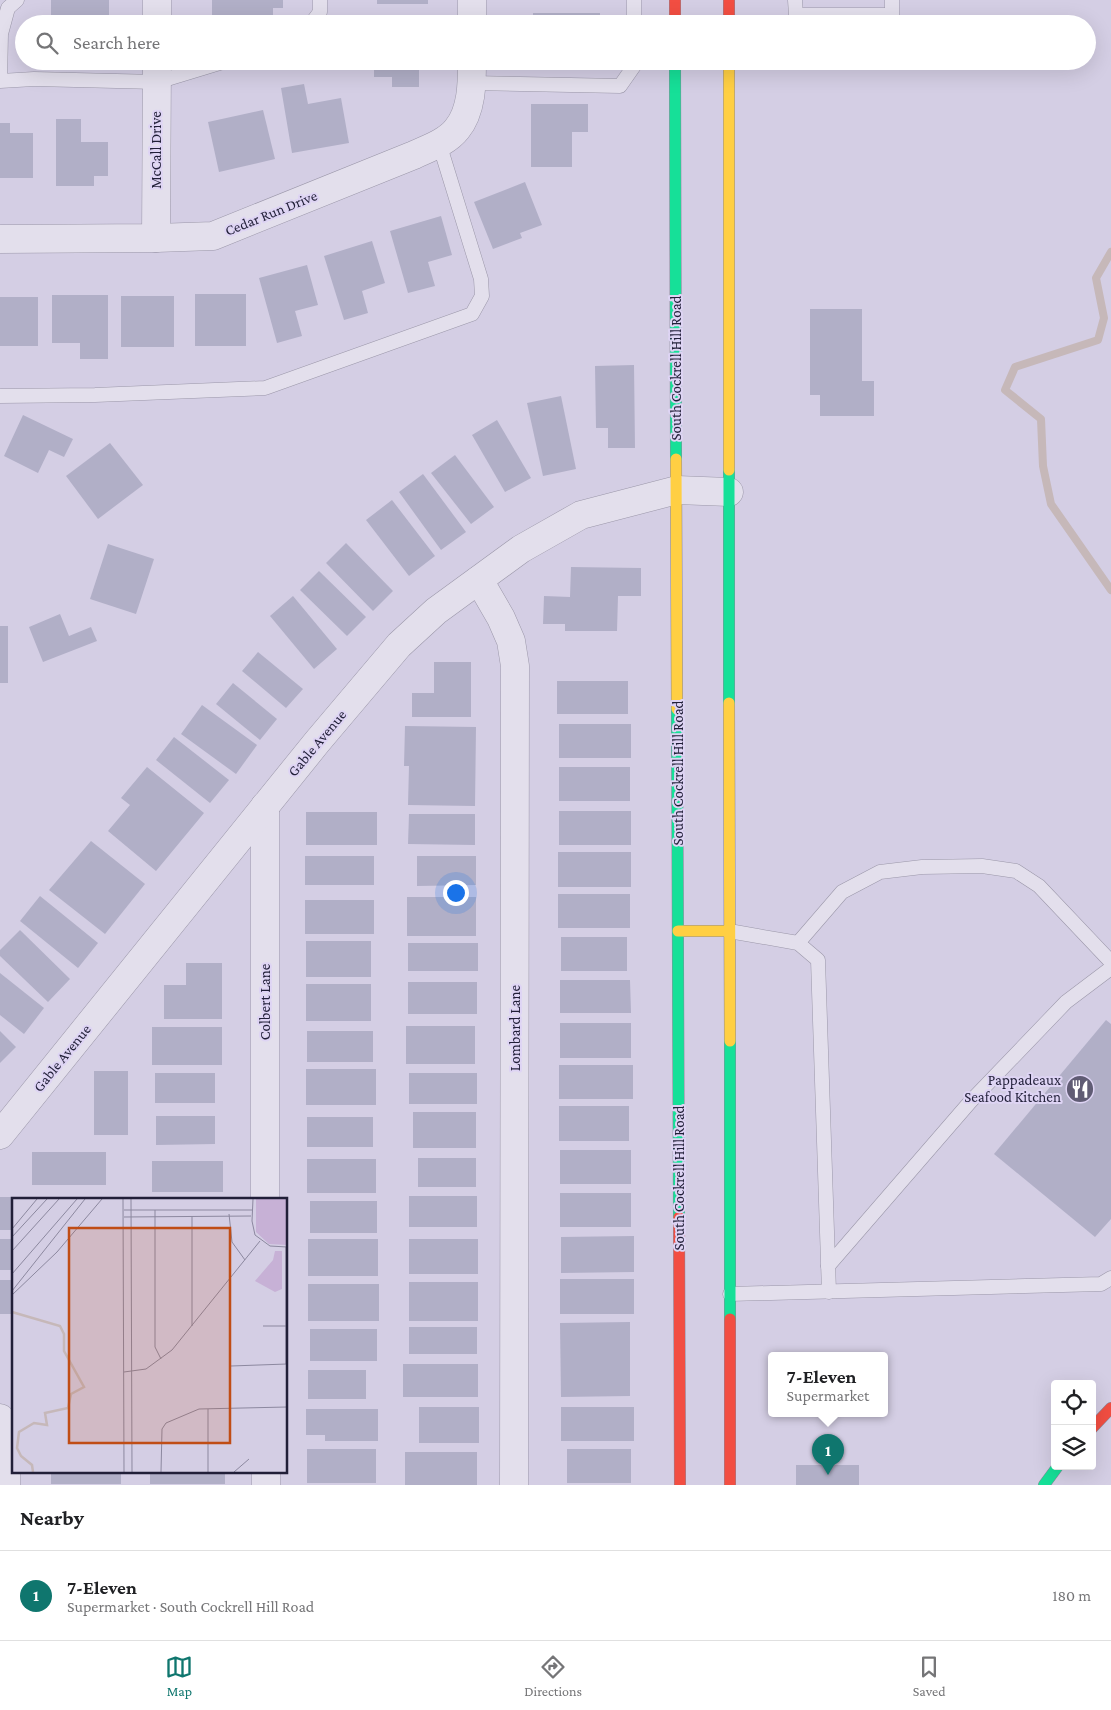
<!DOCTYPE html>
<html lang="en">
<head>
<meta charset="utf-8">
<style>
	body { margin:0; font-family:"Crimson Pro",serif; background:#f2f2f2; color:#202124 }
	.controls { position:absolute; right:15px; bottom:15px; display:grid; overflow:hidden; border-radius:5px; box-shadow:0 5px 20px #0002 }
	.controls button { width:45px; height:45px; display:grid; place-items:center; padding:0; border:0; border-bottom:1px solid #e0e0e0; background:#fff; color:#202124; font:25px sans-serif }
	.you { position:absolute; left:455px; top:892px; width:18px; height:18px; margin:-12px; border:4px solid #fff; border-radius:50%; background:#1a73e8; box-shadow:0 0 0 8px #1a73e833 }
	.badge { display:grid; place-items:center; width:32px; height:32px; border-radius:50%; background:#0f766e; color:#fff; font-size:16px; font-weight:700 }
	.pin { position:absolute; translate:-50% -41px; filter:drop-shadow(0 1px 2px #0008) }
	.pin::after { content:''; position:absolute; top:26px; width:18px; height:15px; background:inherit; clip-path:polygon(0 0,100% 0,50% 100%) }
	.popup { position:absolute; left:768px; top:1352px; width:120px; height:65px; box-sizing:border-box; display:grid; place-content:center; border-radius:5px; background:#fff; filter:drop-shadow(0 1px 4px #0005); font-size:16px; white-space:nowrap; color:#757577 }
	.popup b { font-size:19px; color:#202124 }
	.popup::after { content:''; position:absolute; left:50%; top:100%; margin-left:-10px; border:10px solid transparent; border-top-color:#fff }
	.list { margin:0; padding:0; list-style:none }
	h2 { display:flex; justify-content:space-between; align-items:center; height:65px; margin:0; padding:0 20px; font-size:21px }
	h2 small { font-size:16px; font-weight:400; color:#757577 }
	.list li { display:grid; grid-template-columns:32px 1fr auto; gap:15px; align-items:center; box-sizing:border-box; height:90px; padding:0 20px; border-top:1px solid #e0e0e0 }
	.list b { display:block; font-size:19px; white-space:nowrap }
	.list p { margin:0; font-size:16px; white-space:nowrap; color:#757577 }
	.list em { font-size:16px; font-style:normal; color:#757577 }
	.icon { flex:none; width:28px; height:28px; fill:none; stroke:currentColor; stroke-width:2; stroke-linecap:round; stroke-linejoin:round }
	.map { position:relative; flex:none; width:1111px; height:1485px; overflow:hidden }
	.search { position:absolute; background:#fff; box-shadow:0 5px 20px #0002; left:15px; right:15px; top:15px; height:55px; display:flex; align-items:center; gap:12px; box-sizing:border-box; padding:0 18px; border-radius:28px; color:#757577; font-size:19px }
	.sheet { height:155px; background:#fff }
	nav { display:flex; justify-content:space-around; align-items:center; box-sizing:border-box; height:70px; border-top:1px solid #e0e0e0; background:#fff; font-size:14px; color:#757577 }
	nav a { display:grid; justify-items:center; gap:2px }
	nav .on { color:#0f766e }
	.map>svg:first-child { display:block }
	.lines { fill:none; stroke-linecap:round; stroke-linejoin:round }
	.stream { stroke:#c6b8b9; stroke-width:8 }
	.building { fill:#b1afc7 }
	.lane-casing { stroke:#9b97a9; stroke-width:15 }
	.street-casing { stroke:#9b97a9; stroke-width:29 }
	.fast-casing { stroke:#8a8799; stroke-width:12 }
	.slow-casing { stroke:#8a8799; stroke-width:12 }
	.jam-casing { stroke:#8a8799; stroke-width:12 }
	.lane { stroke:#e3dfec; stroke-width:14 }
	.street { stroke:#e3dfec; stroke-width:28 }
	.fast { stroke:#16e098; stroke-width:11 }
	.slow { stroke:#ffcf43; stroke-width:11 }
	.jam { stroke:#f24e42; stroke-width:11 }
	.labels { text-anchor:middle; stroke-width:4; stroke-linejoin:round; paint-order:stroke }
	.street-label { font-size:15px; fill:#211f38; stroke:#ded4f4 }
	.poi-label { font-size:15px; fill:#211f38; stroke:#ded4f4; text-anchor:end }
	.inset-river { fill:none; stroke:#c6b8b9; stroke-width:2.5 }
	.inset-road { fill:none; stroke:#8c889f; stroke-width:1 }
	.view { fill:#c04d15; fill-opacity:0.15; stroke:#c04d15; stroke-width:2.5 }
	.inset-edge { fill:none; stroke:#211f38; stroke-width:2.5 }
</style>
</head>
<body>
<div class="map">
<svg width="1111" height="1485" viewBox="0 0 1111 1485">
	<rect width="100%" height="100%" fill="#d4cee4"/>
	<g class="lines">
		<path class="stream" d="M1111,252L1096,278L1104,318L1098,340L1015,367L1005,390L1041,419L1043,466L1051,504L1111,590"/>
	</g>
	<g class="building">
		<rect x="51" y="0" width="58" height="24"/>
		<path d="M212,0H283V8H273V24H212Z"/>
		<rect x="377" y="0" width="51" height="4"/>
		<rect x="533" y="13" width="67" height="11"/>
		<rect x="374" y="21" width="45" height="3"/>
		<path d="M374,61H419V87H392V77H374Z"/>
		<rect x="533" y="61" width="54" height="8"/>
		<path d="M304,84L308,104L341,98L349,143L292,153L281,88Z"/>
		<path d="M531,104H588V132H572V167H531Z"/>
		<path d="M263,110L275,159L219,172L208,122Z"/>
		<path d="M56,119H81V142H108V176H94V186H56Z"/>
		<path d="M0,123H10V133H33V178H0Z"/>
		<path d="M525,182L542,225L520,233L522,238L493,249L474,202Z"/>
		<path d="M441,216L452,255L428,262L435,286L408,293L390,231Z"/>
		<path d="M372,241L385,283L362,291L368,313L344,320L324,256Z"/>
		<path d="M307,265L318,305L295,311L302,336L277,343L259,278Z"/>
		<rect x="195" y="294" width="51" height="52"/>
		<path d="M52,295H108V359H80V343H52Z"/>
		<rect x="121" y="296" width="53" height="51"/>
		<rect x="0" y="297" width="38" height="49"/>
		<path d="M810,309H862V381H874V416H820V395H810Z"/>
		<path d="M634,365L635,448H608V428H596L595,366Z"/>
		<path d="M561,396L576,469L543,476L527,403Z"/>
		<path d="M23,415L73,439L64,457L49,450L38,473L4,456Z"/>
		<path d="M497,420L531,478L505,492L472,435Z"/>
		<path d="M110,443L143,485L98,519L66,476Z"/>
		<path d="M455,455L494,507L471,524L431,473Z"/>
		<path d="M423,474L466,532L441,550L399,492Z"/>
		<path d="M392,500L435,556L409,576L366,520Z"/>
		<path d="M346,543L393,591L373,611L326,563Z"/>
		<path d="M108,544L154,559L136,614L90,599Z"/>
		<path d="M571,567L641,568V596H618L617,631H565V624H543L544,596L570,597Z"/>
		<path d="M319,571L366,617L347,636L300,590Z"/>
		<path d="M293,596L337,649L314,669L270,616Z"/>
		<path d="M60,614L69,636L91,627L97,641L43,662L29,627Z"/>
		<rect x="0" y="626" width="8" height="57"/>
		<path d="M258,652L303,689L286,708L242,671Z"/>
		<path d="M434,662H471V717H412V693H434Z"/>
		<rect x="557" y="681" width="71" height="33"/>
		<path d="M233,683L277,719L260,740L216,704Z"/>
		<path d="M202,705L257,745L236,774L181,734Z"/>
		<rect x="559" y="724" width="72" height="34"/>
		<path d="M405,726L476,727L475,806L408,805L409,766H404Z"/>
		<path d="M174,737L229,780L210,803L156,760Z"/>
		<path d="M147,767L204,813L156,871L108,831L130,805L121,798Z"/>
		<rect x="559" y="767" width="71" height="34"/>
		<rect x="559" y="811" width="72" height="34"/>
		<rect x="306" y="812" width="71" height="33"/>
		<path d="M409,814H475V845L408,844Z"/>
		<path d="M91,841L145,884L105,934L49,890Z"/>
		<rect x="558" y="852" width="73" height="35"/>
		<rect x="305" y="856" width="69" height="29"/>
		<path d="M417,856H476V885L417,886Z"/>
		<rect x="558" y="894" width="72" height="34"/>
		<path d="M40,896L98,943L78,968L20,921Z"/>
		<rect x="407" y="897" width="69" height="39"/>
		<rect x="305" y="900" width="69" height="34"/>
		<path d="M20,930L70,979L48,1002L0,956V950Z"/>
		<rect x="561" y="937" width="66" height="34"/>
		<rect x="306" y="941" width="65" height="36"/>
		<rect x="408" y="943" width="70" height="28"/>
		<path d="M186,963H222V1019H164V985H186Z"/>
		<path d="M0,973L44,1008L24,1034L0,1015Z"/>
		<path d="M560,980H630L631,1013H560Z"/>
		<rect x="408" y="982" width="69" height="32"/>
		<rect x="306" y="984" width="65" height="37"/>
		<path d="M1106,1020L1111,1024V1219L1095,1237L994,1154Z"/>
		<rect x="560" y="1023" width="71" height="35"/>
		<rect x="406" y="1026" width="69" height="38"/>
		<rect x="152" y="1027" width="70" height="38"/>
		<path d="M0,1031L16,1047L0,1063Z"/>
		<rect x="307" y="1031" width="66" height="31"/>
		<rect x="559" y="1065" width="74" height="34"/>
		<rect x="306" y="1069" width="70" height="36"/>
		<rect x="94" y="1071" width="34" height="64"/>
		<rect x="155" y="1073" width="60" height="30"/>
		<rect x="409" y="1073" width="68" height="31"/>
		<rect x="559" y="1106" width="70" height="35"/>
		<rect x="413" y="1112" width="63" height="36"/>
		<path d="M156,1116H215V1144L156,1145Z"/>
		<rect x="307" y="1117" width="66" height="30"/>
		<rect x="560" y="1150" width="71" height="34"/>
		<rect x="32" y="1152" width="74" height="33"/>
		<rect x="418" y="1158" width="58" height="29"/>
		<rect x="307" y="1159" width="69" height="34"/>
		<rect x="152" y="1161" width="71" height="31"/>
		<rect x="560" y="1193" width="71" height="34"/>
		<rect x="409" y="1196" width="68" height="31"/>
		<rect x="0" y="1197" width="14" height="33"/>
		<rect x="310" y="1201" width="67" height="32"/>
		<path d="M634,1236V1272L561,1273V1237Z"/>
		<rect x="0" y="1239" width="14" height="31"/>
		<rect x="308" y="1239" width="70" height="37"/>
		<rect x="409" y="1239" width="69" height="35"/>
		<rect x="560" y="1279" width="74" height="35"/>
		<rect x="0" y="1280" width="14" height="34"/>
		<rect x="409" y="1282" width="69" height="39"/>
		<rect x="308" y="1284" width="71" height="37"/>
		<path d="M630,1322V1396L561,1397L560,1323Z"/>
		<rect x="409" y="1327" width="68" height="27"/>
		<rect x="310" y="1329" width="67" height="32"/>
		<rect x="403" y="1364" width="75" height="33"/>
		<rect x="308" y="1370" width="58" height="29"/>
		<rect x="419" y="1407" width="60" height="36"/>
		<rect x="561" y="1407" width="73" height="34"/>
		<path d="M306,1409H378V1441H325V1435H306Z"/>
		<rect x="307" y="1449" width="69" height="34"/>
		<rect x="567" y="1449" width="64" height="34"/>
		<rect x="405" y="1452" width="72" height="33"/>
		<rect x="796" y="1465" width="63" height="20"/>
		<rect x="51" y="1471" width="70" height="13"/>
		<rect x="150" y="1471" width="75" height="13"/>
	</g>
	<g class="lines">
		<defs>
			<g id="lane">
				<path d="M17,0L8,8L1,34L0,81L34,79L157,82L226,61"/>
				<path d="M795,0L796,15H892V0"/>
				<path d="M311,24L320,12V0"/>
				<path d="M634,24V0"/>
				<path d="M471,83L620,86L634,66V61"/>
				<path d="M0,396L95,395L265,388L472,314L482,296L481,279L439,143"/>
				<path d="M729,931L798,943L818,960L829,1292"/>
				<path d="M798,943L842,892L880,872L922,867L982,866L1016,871L1039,886L1111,962"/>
				<path d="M828,1266L970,1102L1066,1002L1111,968"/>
				<path d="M730,1294L1101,1284L1111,1278"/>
			</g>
			<g id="street">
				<path d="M157,24V0"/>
				<path d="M472,24V0"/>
				<path d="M156,238L157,61"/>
				<path d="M0,239L156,238L213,236L414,155C429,148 447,142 457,129C472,111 472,83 472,61"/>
				<path d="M479,580L501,618L511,641L515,666L514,1485"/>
				<path d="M265,806V1199"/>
				<path d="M0,1135L317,742L399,645L436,611L521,549L581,515L677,490L729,492"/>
				<path d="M0,1418L6,1452V1485"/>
				<path d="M266,1471V1485"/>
			</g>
			<g id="fast">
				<path d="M675,61L676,459"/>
				<path d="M729,470V703"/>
				<path d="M677,709L679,1217"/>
				<path d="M730,1041V1319"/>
				<path d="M1044,1485L1058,1466"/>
			</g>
			<g id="slow">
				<path d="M729,61V470"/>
				<path d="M676,459L677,709"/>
				<path d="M729,703L730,1041"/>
				<path d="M678,931H729"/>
			</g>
			<g id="jam">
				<path d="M675,0V24"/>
				<path d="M729,0V24"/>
				<path d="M679,1217L680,1485"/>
				<path d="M730,1319V1485"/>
				<path d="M1092,1428L1111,1408"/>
			</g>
		</defs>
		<use href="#lane" class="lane-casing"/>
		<use href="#street" class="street-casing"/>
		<use href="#fast" class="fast-casing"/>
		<use href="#slow" class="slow-casing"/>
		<use href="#jam" class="jam-casing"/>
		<use href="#lane" class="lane"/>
		<use href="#street" class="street"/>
		<use href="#fast" class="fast"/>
		<use href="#slow" class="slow"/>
		<use href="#jam" class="jam"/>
	</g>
	<defs>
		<symbol id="restaurant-disc" viewBox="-11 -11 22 22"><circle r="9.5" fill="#605c74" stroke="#ded4f4"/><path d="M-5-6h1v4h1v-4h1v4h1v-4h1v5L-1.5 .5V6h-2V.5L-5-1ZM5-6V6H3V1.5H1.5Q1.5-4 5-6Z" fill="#fff"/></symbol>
	</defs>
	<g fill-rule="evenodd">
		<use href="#restaurant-disc" x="1064" y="1073" width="32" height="32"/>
	</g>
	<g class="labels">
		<g class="street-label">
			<text transform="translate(156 150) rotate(-90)" y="5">McCall Drive</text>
			<text transform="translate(271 213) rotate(-22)" y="5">Cedar Run Drive</text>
			<text transform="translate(676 368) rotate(-90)" y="5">South Cockrell Hill Road</text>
			<text transform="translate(317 743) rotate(-50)" y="5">Gable Avenue</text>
			<text transform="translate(678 773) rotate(-90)" y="5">South Cockrell Hill Road</text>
			<text transform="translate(265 1002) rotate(-90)" y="5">Colbert Lane</text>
			<text transform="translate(515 1028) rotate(-90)" y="5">Lombard Lane</text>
			<text transform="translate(62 1058) rotate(-51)" y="5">Gable Avenue</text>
			<text transform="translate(679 1178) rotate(-90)" y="5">South Cockrell Hill Road</text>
		</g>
		<g class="poi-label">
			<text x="1061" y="1085">Pappadeaux<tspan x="1061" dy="17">Seafood Kitchen</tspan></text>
		</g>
	</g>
	<g transform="translate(12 1198)">
		<rect width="275" height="275" fill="#d4cee4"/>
		<path d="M244,1H275V47L257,46L244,34ZM263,53H270V91L263,94L243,83L261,62Z" fill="#c7b1d6"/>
		<path class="inset-river" d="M0,114L48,128L52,136V153L72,189L59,196L56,210L33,215L35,227L22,225L7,234L5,250L9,258L20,267L21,274"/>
		<path class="inset-road" d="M111,1L112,274M119,1L120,274M241,1L240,23L243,37L258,48L275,49M112,12H240M143,12V149L149,161M217,16L220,44L233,62M180,18V128M112,19L239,18M0,31L25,1M0,39L35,1M0,53L47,1M0,76L65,1M0,93L73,1M0,97L45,54L90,1M251,128H275M274,166V49M219,168L275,166M112,174L134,171L160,152L248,43M196,211V274M149,274L150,231L154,225L187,211L275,209M222,274L237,261"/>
		<path class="view" d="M57,30H218V245H57Z"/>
		<rect width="275" height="275" class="inset-edge"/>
	</g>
</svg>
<div class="controls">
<button><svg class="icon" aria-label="locate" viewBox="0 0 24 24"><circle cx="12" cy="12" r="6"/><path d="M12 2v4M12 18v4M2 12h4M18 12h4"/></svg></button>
<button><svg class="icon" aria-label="layers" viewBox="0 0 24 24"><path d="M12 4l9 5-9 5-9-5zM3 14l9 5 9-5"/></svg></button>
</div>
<div class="you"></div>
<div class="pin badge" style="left:828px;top:1475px">1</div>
<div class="popup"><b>7-Eleven</b>Supermarket</div>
<div class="search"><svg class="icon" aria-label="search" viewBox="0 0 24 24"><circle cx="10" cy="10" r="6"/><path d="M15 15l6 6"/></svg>Search here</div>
</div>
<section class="sheet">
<h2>Nearby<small></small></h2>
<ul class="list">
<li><span class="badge">1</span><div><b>7-Eleven</b><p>Supermarket · South Cockrell Hill Road</p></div><em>180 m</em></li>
</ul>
</section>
<nav>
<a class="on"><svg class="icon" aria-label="map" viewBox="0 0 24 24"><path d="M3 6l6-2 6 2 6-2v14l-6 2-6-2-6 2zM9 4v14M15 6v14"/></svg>Map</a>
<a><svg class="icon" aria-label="directions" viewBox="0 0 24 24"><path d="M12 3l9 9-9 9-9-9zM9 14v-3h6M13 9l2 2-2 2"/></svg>Directions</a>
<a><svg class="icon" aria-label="saved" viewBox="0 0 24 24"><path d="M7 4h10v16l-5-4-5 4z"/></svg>Saved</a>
</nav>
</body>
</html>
